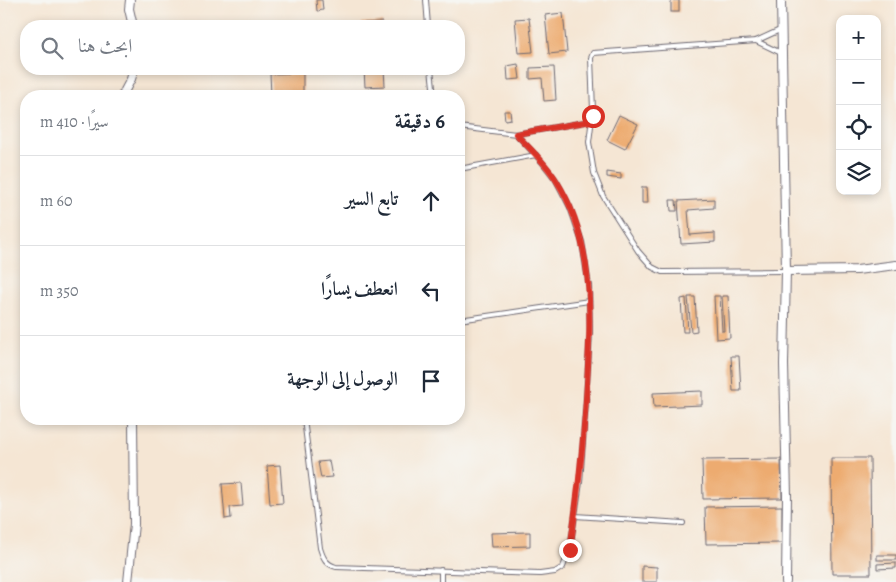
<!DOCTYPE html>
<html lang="ar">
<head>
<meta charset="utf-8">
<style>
	body { margin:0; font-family:Alegreya,Amiri,serif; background:#f6f6f7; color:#1f2937; direction:rtl }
	.controls { position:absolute; right:15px; top:15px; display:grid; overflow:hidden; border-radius:10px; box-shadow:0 2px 8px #0003 }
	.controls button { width:45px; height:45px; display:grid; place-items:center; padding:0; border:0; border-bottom:1px solid #e0e1e3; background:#fff; color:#1f2937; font:25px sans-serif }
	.stop { position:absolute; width:15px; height:15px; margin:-11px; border:4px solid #d93025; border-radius:50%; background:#fff }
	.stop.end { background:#d93025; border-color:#fff; box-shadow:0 1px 5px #0008 }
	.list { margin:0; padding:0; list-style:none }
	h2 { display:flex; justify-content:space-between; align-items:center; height:65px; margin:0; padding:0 20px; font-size:21px }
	h2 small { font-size:16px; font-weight:400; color:#747a83 }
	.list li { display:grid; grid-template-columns:32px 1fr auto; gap:15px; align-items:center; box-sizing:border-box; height:90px; padding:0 20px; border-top:1px solid #e0e1e3 }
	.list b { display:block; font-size:19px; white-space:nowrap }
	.list em { font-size:16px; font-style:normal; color:#747a83 }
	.icon { flex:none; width:28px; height:28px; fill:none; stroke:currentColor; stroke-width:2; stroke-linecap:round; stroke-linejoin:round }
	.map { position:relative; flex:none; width:896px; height:582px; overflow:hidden; direction:ltr }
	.search { position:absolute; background:#fff; box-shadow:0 2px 8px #0003; left:20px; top:20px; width:445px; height:55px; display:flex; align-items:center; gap:12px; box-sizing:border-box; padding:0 18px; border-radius:20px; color:#747a83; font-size:19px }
	.panel { position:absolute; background:#fff; box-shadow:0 2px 8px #0003; left:20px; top:90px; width:445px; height:335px; border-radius:20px; direction:rtl }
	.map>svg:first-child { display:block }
	.building { fill:#edab6f }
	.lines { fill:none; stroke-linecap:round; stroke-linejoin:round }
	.lane-casing { stroke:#6c6771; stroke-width:6 }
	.street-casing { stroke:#6c6771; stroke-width:10 }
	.lane { stroke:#fff; stroke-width:4 }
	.street { stroke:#fff; stroke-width:8 }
	.route { stroke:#d93025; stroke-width:6 }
</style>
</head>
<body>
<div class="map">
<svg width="896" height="582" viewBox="0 0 896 582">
	<rect width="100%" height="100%" fill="#f6f6f2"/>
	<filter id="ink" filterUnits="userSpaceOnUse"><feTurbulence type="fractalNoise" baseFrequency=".02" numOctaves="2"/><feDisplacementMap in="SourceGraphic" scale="10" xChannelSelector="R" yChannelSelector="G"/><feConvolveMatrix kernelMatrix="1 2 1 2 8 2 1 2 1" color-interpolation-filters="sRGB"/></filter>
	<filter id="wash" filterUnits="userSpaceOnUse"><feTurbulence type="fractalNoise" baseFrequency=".0096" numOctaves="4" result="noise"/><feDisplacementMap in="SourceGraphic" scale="20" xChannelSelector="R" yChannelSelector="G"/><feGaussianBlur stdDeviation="1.12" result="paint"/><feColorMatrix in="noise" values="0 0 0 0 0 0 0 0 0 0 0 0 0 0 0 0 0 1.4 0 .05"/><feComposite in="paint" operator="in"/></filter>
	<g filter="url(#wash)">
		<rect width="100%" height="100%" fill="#f5e6d4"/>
		<g id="blocks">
			<g class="building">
				<path d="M316,0H322L323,10L317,11Z"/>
				<rect x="671" y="0" width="8" height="12"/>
				<path d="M563,13L567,52L549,54L545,15Z"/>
				<path d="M529,18L533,52L518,53L515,19Z"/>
				<path d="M382,22V26H362V23Z"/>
				<path d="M518,64L520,79L508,80L507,66Z"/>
				<path d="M554,67L556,100L544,101L542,78L530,79V68Z"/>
				<path d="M364,69H384L385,86L365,87Z"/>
				<path d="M303,73V94L271,95L270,74Z"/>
				<path d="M504,111H510L511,119L505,120Z"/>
				<path d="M619,115L638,124L625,149L607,140Z"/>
				<path d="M607,172L621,174V179L607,177Z"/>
				<path d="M642,187H647L648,203H642Z"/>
				<path d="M714,199V208L688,210L690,235L715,233V242L681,244L678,201Z"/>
				<path d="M670,200H676L677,211H671Z"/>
				<path d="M714,296H720L722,331H724L722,296H728L730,338L716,339Z"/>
				<path d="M688,297H695L697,331L691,332Z"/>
				<path d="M686,298L688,332H683L681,299Z"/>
				<path d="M731,356H739L741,391H733Z"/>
				<path d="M702,391V405L654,407L653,393Z"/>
				<path d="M831,458H870L871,574H832Z"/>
				<path d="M781,459L782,498L703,499L702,460Z"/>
				<path d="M329,461L332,477L321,478L318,462Z"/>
				<path d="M280,465L283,503L270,504L267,466Z"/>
				<path d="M241,483L243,506L230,507L231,518L225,519L222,484Z"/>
				<path d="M782,506V543L706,544L705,507Z"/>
				<path d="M530,532V546L492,547L491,533Z"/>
				<rect x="877" y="555" width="19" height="5"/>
				<path d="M896,563V568L877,569V564Z"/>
				<path d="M642,566L657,567V582H642Z"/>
			</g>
		</g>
	</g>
	<g filter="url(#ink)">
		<use href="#blocks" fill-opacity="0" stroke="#6c6771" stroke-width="1"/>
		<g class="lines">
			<defs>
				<g id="lane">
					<path d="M426,0L428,26"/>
					<path d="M782,29L756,41L593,53L591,58L593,110L589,142L594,173L603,196L638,251L652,267L662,272L786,271"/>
					<path d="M756,41L781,53"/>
					<path d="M431,69L434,96"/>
					<path d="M459,127L516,134L591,121"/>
					<path d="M459,169L536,155"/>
					<path d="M459,320L589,301"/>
					<path d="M304,419L320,548C323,558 326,564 336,567L540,574L555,572L563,567L570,549L580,482L586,401L590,333L589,286L582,242L570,207L556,180L542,162L516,134"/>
					<path d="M575,516L683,523"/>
					<path d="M441,582V570"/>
				</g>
				<g id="street">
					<path d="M130,0L129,9L133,26"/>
					<path d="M781,0L786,271L784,364L787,496L786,582"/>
					<path d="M122,96L131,79L134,69"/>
					<path d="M786,271L857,270L896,265"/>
					<path d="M128,582L134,524L133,419"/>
				</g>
			</defs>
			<use href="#lane" class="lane-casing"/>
			<use href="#street" class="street-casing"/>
			<use href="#lane" class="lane"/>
			<use href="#street" class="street"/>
		</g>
	</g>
	<g class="lines" filter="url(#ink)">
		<path class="route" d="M570,550C578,494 584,439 587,383C591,315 595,241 556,180C546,163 530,149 516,134L591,121L593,116"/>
	</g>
</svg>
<div class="controls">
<button>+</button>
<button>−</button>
<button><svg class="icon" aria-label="locate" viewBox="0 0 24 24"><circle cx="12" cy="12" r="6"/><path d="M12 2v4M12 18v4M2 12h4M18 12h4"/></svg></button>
<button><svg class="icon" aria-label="layers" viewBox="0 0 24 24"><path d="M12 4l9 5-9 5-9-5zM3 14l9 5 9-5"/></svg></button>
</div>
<div class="stop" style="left:593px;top:116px"></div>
<div class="stop end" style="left:570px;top:550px"></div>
<div class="search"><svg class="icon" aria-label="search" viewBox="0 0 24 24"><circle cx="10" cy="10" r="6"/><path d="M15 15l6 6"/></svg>ابحث هنا</div>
<section class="panel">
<h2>6 دقيقة<small>سيرًا · 410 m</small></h2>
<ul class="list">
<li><svg class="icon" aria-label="ahead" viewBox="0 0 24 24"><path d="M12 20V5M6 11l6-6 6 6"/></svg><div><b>تابع السير</b></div><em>60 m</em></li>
<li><svg class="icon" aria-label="left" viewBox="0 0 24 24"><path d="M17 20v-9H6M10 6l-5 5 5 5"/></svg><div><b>انعطف يسارًا</b></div><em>350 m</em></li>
<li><svg class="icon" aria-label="arrive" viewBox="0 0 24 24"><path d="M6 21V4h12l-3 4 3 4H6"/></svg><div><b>الوصول إلى الوجهة</b></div></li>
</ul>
</section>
</div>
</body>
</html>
